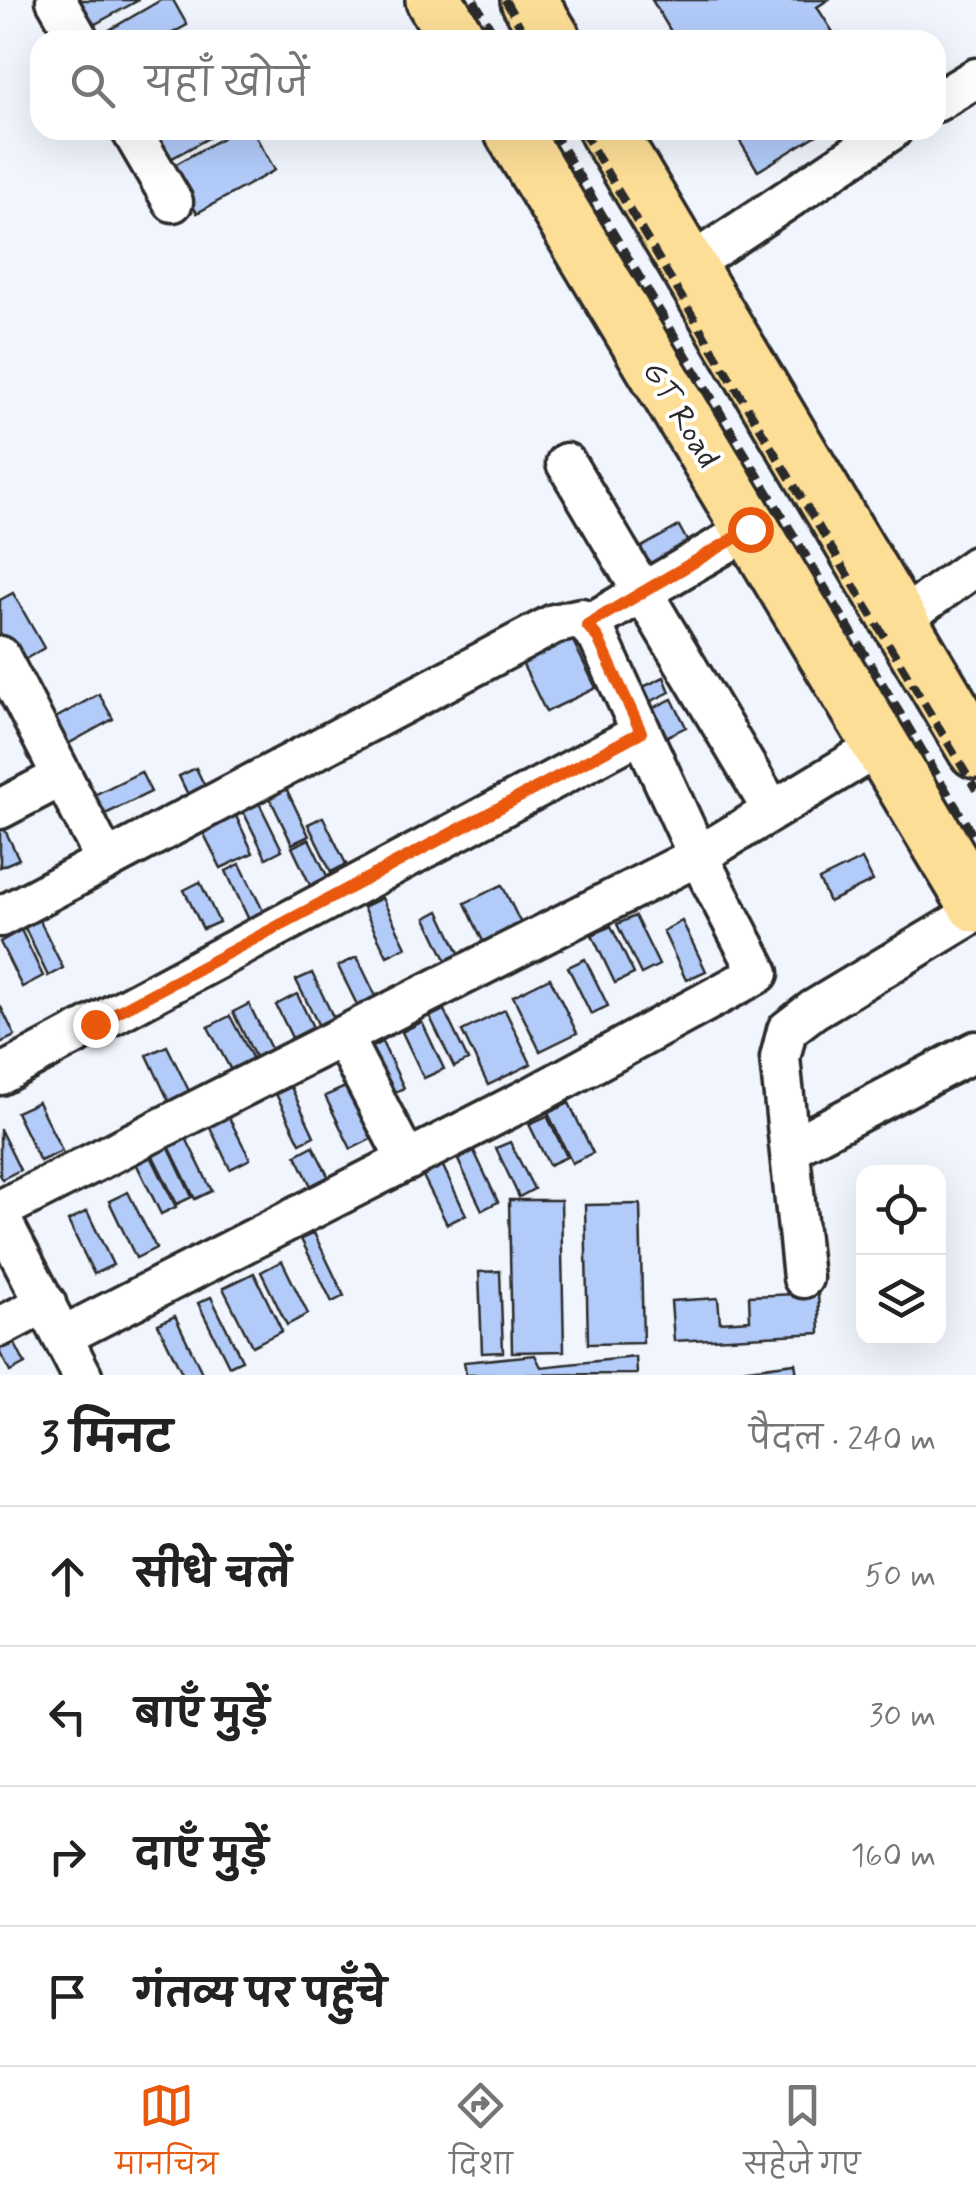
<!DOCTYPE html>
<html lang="hi">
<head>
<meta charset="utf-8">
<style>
	body { margin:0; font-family:Mynerve,"Playpen Sans Deva",sans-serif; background:#f2f2f2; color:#222 }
	.controls { position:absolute; right:30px; bottom:30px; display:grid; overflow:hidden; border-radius:20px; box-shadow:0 10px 40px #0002 }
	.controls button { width:90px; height:90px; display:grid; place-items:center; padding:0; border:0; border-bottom:2px solid #e0e0e0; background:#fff; color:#222; font:50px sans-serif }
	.stop { position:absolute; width:30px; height:30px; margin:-22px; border:8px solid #ea580c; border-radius:50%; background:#fff }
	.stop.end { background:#ea580c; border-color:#fff; box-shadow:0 2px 10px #0008 }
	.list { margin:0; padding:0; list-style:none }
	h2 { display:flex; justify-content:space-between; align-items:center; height:130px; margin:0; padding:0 40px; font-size:42px }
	h2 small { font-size:32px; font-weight:400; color:#767676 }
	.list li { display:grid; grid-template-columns:65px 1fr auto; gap:30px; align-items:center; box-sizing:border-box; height:140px; padding:0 40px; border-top:2px solid #e0e0e0 }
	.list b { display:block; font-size:38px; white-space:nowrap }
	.list em { font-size:32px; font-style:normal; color:#767676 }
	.icon { flex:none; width:55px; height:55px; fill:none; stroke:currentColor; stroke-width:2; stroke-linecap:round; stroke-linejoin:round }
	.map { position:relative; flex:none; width:976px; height:1375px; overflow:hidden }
	.search { position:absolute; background:#fff; box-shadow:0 10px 40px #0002; left:30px; right:30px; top:30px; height:110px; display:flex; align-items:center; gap:25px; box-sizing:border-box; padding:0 35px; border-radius:30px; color:#767676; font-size:38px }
	.sheet { height:690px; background:#fff }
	nav { display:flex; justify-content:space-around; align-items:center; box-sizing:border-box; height:140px; border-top:2px solid #e0e0e0; background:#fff; font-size:28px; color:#767676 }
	nav a { display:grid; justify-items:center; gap:5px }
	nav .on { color:#ea580c }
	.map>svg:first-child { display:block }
	.building { fill:#b2cbf9; stroke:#2b2b2b; stroke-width:2.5 }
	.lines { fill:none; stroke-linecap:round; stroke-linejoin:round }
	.minor-casing { stroke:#2b2b2b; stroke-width:45 }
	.highway-casing { stroke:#2b2b2b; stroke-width:62 }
	.minor { stroke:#fff; stroke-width:38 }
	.highway { stroke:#fdde96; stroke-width:55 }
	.rail { stroke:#2b2b2b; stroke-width:8; stroke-dasharray:15 8; stroke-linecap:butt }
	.route { stroke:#ea580c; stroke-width:12 }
	.labels { text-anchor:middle; stroke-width:8; stroke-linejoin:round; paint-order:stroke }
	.street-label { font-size:32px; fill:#2b2b2b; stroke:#fff }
</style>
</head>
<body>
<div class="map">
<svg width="976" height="1375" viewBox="0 0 976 1375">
	<rect width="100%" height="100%" fill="#f0f5fe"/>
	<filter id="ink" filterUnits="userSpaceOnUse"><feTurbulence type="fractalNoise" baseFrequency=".01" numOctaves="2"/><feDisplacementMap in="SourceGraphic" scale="20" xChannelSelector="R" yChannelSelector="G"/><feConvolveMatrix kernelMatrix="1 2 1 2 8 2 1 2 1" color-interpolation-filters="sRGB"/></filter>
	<g filter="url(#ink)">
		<g class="building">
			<path d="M74,0H139L88,28Z"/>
			<path d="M161,0H173L187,25L160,40H92Z"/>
			<path d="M652,0H828L817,7L838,40H676Z"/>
			<path d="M147,130H223L165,162Z"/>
			<path d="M236,130H252L275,170L197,213L171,167Z"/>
			<path d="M733,130H825L758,171Z"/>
			<path d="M679,526L694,554L654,577L638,549Z"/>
			<path d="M13,593L44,648L17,664L0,633V600Z"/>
			<path d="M572,639L596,688L546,712L522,663Z"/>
			<path d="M664,677L670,692L633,710L626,695Z"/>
			<path d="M99,694L113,719L57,750L43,725Z"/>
			<path d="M672,699L686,727L653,743L639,715Z"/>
			<path d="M196,768L210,797L193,805L179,776Z"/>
			<path d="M141,772L151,792L93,820L84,800Z"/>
			<path d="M285,786L309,836L292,844L268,794Z"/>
			<path d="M259,803L282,850L266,858L243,811Z"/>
			<path d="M236,816L253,853L221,868L203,832Z"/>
			<path d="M323,817L346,864L331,872L308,824Z"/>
			<path d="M2,824L19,859L0,867V825Z"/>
			<path d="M309,839L329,880L312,889L292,847Z"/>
			<path d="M862,859L873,881L829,902L819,880Z"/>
			<path d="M240,864L265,915L250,922L226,871Z"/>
			<path d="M200,882L219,922L203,929L184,890Z"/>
			<path d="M502,885L526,934L488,952L465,903Z"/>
			<path d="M382,898L406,947L387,956L363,907Z"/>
			<path d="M439,911L464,963L451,970L426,918Z"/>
			<path d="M635,916L659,965L641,974L617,924Z"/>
			<path d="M39,919L63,968L48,976L24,926Z"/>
			<path d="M682,921L706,971L686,980L663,931Z"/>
			<path d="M611,926L634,974L615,983L592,935Z"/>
			<path d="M21,930L43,976L22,987L0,942Z"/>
			<path d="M357,957L384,1013L365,1021L338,966Z"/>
			<path d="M585,959L608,1006L591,1014L568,967Z"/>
			<path d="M312,973L338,1027L323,1034L296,980Z"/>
			<path d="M550,978L577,1033L540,1051L513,996Z"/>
			<path d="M297,994L321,1044L300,1054L276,1005Z"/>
			<path d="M249,1004L276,1059L260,1067L233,1012Z"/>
			<path d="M0,1005L15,1036L0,1043Z"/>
			<path d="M444,1010L468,1060L454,1067L430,1017Z"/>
			<path d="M505,1010L531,1064L488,1085L462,1031Z"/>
			<path d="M230,1016L256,1065L234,1076L208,1027Z"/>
			<path d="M422,1022L444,1069L424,1078L402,1032Z"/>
			<path d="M382,1042L404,1088L378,1100L356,1055Z"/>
			<path d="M167,1046L194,1101L173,1110L147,1055Z"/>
			<path d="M352,1084L377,1136L351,1149L325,1096Z"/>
			<path d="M291,1087L314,1136L300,1143L276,1094Z"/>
			<path d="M38,1102L62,1151L40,1161L16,1112Z"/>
			<path d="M569,1103L593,1153L572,1163L548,1113Z"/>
			<path d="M227,1114L250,1159L230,1169L208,1123Z"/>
			<path d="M547,1116L567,1157L549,1165L529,1124Z"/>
			<path d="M0,1129L20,1170L2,1179L0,1175Z"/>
			<path d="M182,1130L212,1191L195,1199L165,1138Z"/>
			<path d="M165,1140L192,1197L177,1204L149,1148Z"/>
			<path d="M510,1142L534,1189L519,1197L496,1148Z"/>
			<path d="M313,1146L329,1178L311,1186L296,1155Z"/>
			<path d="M148,1150L176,1207L161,1214L133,1157Z"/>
			<path d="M474,1151L498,1202L482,1210L458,1160Z"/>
			<path d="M440,1160L466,1215L447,1224L420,1170Z"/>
			<path d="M128,1192L156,1248L136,1258L109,1201Z"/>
			<path d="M509,1200H561L564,1351L512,1352Z"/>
			<path d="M640,1204L643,1343L588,1344L585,1205Z"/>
			<path d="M87,1211L113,1265L94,1274L68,1221Z"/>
			<path d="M314,1233L344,1296L332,1302L301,1239Z"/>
			<path d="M282,1261L308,1314L287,1325L261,1272Z"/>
			<path d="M500,1271L503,1352L482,1353L479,1272Z"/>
			<path d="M254,1273L282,1331L252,1346L223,1288Z"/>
			<path d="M818,1293L820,1333L674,1341L671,1301L718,1298L720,1322L750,1320L749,1296Z"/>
			<path d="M211,1297L242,1360L229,1366L198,1303Z"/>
			<path d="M175,1316L203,1375H183L158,1324Z"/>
			<path d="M9,1332L25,1364L10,1372L0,1353V1336Z"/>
			<path d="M535,1355L541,1367L636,1357L637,1374L466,1375L464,1362Z"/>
			<path d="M795,1363L797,1375H701Z"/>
		</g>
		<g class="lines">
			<defs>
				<g id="minor">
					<path d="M56,0L79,40"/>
					<path d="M936,102L976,78"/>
					<path d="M131,130L173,202"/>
					<path d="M688,266L892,130"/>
					<path d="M566,463L772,810"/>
					<path d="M899,621L976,566"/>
					<path d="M587,625L750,529"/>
					<path d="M0,656L106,861"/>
					<path d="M0,809L61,777"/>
					<path d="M0,917L554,624L581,618L598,637L698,856L759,973L533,1096L63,1336"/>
					<path d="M343,1038L407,1161"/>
					<path d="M0,1075L641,733"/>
					<path d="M790,1148L976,1051"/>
					<path d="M0,1210L698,856L883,744"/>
					<path d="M0,1217L82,1375"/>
					<path d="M803,1278L780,1058L787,1030L813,1010L976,912"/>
					<path d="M0,1327L46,1303"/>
				</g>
				<g id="highway">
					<path d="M434,0L458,40"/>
					<path d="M529,0L553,40"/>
					<path d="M512,130L976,904"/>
					<path d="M607,130L976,750"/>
				</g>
			</defs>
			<use href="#minor" class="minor-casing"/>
			<use href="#highway" class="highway-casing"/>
			<use href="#minor" class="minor"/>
			<use href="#highway" class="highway"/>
			<g class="rail">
				<path d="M474,0L498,40"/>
				<path d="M505,0L528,40"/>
				<path d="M552,130L976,840"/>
				<path d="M582,130L976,790"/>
			</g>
		</g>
	</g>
	<g class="lines" filter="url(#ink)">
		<path class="route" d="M95,1024L641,732L598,638L587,625L750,529"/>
	</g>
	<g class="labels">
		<g class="street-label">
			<text transform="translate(682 414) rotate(59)" y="11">GT Road</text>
		</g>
	</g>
</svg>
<div class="controls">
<button><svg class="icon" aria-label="locate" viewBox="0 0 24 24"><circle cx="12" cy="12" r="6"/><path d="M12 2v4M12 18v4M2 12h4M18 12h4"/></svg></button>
<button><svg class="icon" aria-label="layers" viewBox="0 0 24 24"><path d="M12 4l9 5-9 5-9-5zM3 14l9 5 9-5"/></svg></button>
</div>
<div class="stop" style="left:750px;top:529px"></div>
<div class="stop end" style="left:95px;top:1024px"></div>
<div class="search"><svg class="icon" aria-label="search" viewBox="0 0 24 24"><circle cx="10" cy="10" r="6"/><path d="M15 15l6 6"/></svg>यहाँ खोजें</div>
</div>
<section class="sheet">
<h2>3 मिनट<small>पैदल · 240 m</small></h2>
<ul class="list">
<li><svg class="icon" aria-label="ahead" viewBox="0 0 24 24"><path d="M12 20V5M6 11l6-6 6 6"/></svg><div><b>सीधे चलें</b></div><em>50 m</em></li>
<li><svg class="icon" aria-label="left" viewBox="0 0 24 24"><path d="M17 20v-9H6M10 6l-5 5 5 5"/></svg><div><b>बाएँ मुड़ें</b></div><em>30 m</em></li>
<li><svg class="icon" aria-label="right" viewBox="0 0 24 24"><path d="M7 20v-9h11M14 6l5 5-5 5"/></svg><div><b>दाएँ मुड़ें</b></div><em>160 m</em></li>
<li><svg class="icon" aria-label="arrive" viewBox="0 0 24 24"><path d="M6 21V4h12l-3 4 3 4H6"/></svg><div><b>गंतव्य पर पहुँचे</b></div></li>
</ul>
</section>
<nav>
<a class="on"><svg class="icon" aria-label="map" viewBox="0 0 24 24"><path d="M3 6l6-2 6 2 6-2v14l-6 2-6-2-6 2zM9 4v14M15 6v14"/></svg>मानचित्र</a>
<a><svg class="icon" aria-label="directions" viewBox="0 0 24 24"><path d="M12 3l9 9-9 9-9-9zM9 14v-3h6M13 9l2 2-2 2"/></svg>दिशा</a>
<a><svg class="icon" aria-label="saved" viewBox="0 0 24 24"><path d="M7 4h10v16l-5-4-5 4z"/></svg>सहेजे गए</a>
</nav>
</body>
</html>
